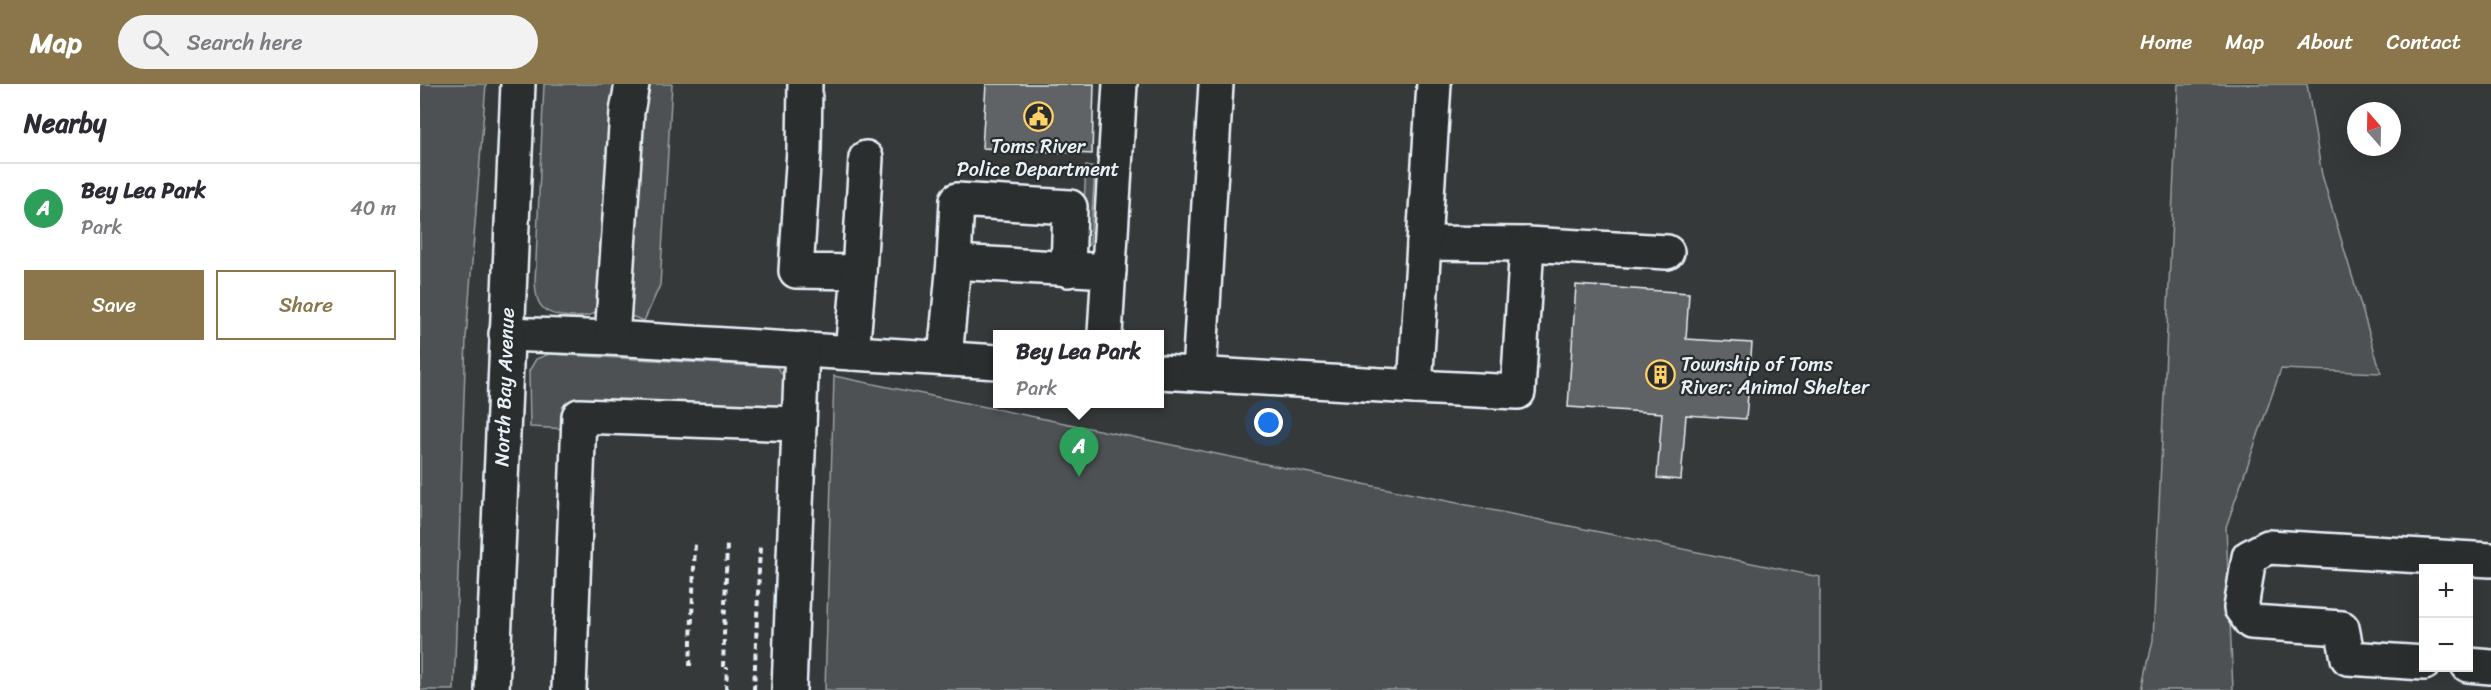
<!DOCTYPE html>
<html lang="en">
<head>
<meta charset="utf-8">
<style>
	body { margin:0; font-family:Sriracha,sans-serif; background:#f2f2f3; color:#2b2b33 }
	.controls { position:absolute; right:18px; bottom:18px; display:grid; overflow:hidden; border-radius:0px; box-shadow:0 6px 24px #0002 }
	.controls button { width:54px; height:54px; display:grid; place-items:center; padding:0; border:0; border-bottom:2px solid #e1e1e2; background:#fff; color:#2b2b33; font:30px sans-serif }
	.compass { position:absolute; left:1927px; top:18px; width:54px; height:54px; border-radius:50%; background:#fff; box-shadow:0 6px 24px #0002; rotate:340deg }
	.you { position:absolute; left:849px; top:339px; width:21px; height:21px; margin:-15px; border:4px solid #fff; border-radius:50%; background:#1a73e8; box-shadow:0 0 0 9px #1a73e833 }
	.badge { display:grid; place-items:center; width:39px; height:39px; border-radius:50%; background:#8a764a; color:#fff; font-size:20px; font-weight:700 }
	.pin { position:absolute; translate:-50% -50px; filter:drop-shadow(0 2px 3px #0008) }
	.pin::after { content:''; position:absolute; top:32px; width:21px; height:18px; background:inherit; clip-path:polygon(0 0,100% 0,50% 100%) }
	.popup { position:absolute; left:573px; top:246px; width:171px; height:78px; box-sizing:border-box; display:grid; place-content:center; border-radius:0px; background:#fff; filter:drop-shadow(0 2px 4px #0005); font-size:20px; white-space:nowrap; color:#7c7c81 }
	.popup b { font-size:22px; color:#2b2b33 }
	.popup::after { content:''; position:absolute; left:50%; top:100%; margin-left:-12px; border:12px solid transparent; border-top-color:#fff }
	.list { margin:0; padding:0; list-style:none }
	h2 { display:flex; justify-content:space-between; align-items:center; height:78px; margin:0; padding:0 24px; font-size:26px }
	h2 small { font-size:20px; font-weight:400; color:#7c7c81 }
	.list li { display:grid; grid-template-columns:39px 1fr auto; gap:18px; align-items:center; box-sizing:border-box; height:90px; padding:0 24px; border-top:2px solid #e1e1e2 }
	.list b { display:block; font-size:22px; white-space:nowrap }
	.list p { margin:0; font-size:20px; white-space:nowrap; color:#7c7c81 }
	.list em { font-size:20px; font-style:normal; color:#7c7c81 }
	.actions { display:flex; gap:12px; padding:18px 24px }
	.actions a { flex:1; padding:14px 0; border:2px solid #8a764a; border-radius:0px; text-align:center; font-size:21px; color:#8a764a }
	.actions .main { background:#8a764a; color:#fff }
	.icon { flex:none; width:33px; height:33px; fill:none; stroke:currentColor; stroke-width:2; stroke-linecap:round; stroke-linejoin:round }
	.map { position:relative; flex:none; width:2071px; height:606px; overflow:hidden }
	header { display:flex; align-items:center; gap:36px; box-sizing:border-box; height:84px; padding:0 30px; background:#8a764a; color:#fff }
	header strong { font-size:28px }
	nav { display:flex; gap:33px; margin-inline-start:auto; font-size:21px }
	.search { width:420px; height:54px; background:#f2f2f3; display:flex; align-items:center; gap:15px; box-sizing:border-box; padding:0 21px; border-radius:33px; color:#7c7c81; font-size:22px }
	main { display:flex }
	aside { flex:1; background:#fff }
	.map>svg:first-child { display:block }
	.green { fill:#4d5152; stroke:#9aa1a5; stroke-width:1.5 }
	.building { fill:#5f6365; stroke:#e8f1f8; stroke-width:1.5 }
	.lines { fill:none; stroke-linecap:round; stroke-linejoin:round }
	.minor-casing { stroke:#e8f1f8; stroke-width:38 }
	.path { stroke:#e8f1f8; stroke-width:4; stroke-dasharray:6 4.5; stroke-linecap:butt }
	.minor { stroke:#2a2d2e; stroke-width:33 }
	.labels { text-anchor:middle; stroke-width:4.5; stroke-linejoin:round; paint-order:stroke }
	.poi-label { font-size:20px; fill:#e8f1f8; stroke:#2a2d2e }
	.street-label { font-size:20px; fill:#e8f1f8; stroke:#2a2d2e }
</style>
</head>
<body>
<header>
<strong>Map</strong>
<div class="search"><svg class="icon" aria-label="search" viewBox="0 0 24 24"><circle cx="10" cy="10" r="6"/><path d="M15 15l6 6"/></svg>Search here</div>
<nav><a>Home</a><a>Map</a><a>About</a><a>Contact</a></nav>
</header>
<main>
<aside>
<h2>Nearby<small></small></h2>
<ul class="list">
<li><span class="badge" style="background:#2e9e5b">A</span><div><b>Bey Lea Park</b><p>Park</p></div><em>40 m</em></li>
</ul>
<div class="actions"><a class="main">Save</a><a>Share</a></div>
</aside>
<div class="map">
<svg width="2071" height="606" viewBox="0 0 2071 606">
	<rect width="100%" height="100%" fill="#35393a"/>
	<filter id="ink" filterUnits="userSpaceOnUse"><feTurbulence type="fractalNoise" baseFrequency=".0167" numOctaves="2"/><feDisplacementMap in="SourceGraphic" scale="12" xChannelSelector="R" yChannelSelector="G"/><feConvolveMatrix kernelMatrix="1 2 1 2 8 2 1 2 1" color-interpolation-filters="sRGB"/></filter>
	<g filter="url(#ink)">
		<g class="green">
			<path d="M0,0H66L46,254L34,606H0Z"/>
			<path d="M124,0H200L181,222C178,226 175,229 170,231C159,235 133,233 124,225C116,218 116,208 115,198Z"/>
			<path d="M222,0H252L240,201L224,237L211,232L206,224Z"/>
			<path d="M1758,0H1887L1902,91L1961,289L1861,285L1806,443L1813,606H1722L1733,556Z"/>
			<path d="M666,82L675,84L670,159L666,164L662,158Z"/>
			<path d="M129,270L356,283C368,292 365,306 364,319L358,323L147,345L110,343L109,287L116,275Z"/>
			<path d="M414,292L1400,493V606H405Z"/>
		</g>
		<g class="building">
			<path d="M566,0H674L672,70L562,64Z"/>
			<path d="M1156,201L1269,209L1266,255L1332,259L1326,335L1266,331L1261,396L1237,394L1242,329L1148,323Z"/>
		</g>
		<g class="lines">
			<defs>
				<g id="minor">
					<path d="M385,0L384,66L376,187L439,188L432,269"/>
					<path d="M1004,159L1107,160L1247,168"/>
					<path d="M534,178L537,116L650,123L648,186"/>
					<path d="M439,188L446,74"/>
					<path d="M86,250L192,254L578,278"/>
					<path d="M685,250L700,0"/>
					<path d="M192,254L207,28L212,0"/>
					<path d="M525,274L534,178L689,187"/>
					<path d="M740,288L995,303L1014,0"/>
					<path d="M779,290L796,0"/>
					<path d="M995,303L1098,308L1107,160"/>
					<path d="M2004,579L1928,574L1922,544L1831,538L1821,524L1829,473L1848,463L2071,476"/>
					<path d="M2048,581L2071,583"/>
					<path d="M72,606L98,0"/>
					<path d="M149,606L159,332L379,340"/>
					<path d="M369,606L382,265"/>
				</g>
			</defs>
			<use href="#minor" class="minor-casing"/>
			<g class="path">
				<path d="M270,582L275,459"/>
				<path d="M303,583L307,460"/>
				<path d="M306,606L307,583"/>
				<path d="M334,606L340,462"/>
			</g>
			<use href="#minor" class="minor"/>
		</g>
	</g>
	<defs>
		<symbol id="civic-ring" viewBox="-11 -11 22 22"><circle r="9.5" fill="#2a2d2e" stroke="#ffd166" stroke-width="1.5"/><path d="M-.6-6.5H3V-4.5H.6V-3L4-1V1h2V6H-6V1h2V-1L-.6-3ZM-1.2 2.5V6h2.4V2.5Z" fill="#ffd166"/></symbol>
		<symbol id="building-ring" viewBox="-11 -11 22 22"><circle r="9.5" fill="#2a2d2e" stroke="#ffd166" stroke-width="1.5"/><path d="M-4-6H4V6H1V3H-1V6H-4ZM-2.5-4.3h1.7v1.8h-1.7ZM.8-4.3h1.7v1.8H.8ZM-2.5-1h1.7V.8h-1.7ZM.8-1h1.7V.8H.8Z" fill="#ffd166"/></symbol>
	</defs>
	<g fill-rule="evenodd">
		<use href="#civic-ring" x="602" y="16" width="33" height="33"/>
		<use href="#building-ring" x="1224" y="274" width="33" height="33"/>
	</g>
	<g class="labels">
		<g class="poi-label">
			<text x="618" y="69">Toms River<tspan x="618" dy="23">Police Department</tspan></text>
			<text x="1261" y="287" text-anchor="start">Township of Toms<tspan x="1261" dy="23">River: Animal Shelter</tspan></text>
		</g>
		<g class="street-label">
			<text transform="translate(84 303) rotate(-88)" y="7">North Bay Avenue</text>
		</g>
	</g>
</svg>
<div class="controls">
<button>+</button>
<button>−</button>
</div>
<svg class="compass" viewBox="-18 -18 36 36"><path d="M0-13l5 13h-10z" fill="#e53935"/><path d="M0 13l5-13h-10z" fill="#7c7c81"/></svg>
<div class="you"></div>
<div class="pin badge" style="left:659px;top:393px;background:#2e9e5b">A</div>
<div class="popup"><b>Bey Lea Park</b>Park</div>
</div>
</main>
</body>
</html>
